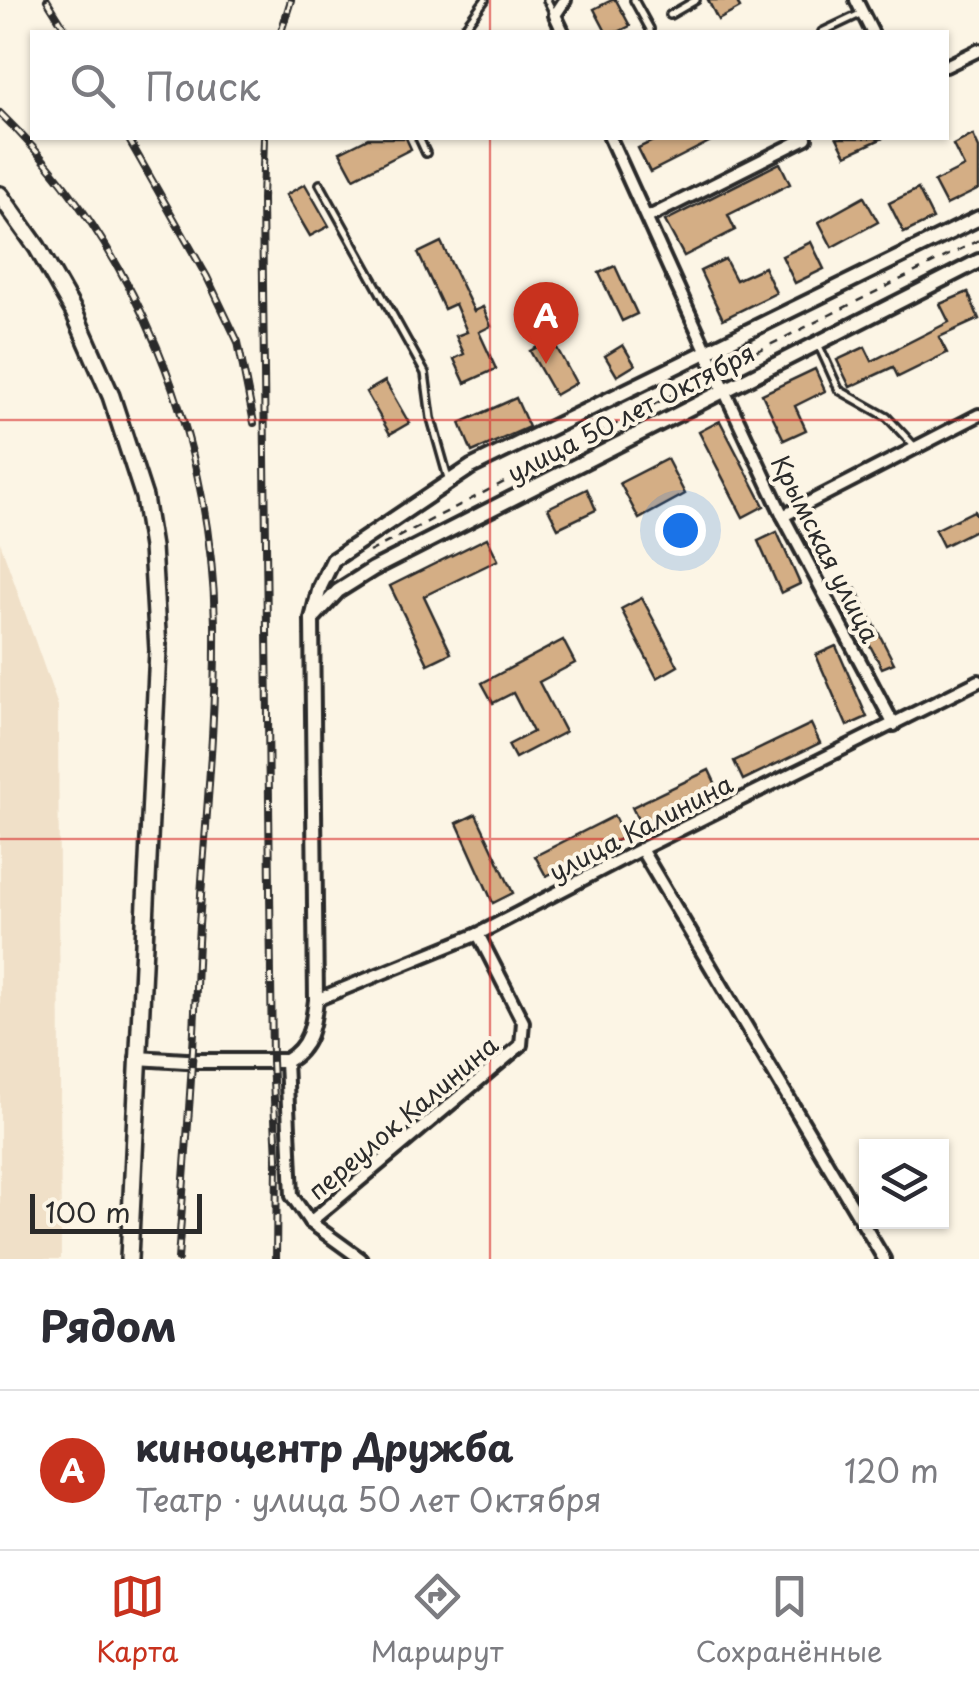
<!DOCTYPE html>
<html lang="ru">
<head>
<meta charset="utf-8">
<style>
	body { margin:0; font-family:"Playpen Sans",sans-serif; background:#f2f2f3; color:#2b2b33 }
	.controls { position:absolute; right:30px; bottom:30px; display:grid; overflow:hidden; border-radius:0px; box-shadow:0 2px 8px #0004 }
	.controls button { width:90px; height:90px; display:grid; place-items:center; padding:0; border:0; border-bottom:2px solid #e1e1e2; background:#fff; color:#2b2b33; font:50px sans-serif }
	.scale { position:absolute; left:30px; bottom:25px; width:172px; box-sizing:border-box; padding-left:10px; border:5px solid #2b2b2b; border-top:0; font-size:28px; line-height:35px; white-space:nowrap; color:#2b2b2b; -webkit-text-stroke:8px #fcf5e5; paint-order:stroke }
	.you { position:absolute; left:680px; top:530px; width:35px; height:35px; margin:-25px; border:8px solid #fff; border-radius:50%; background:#1a73e8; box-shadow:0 0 0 15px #1a73e833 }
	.badge { display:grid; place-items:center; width:65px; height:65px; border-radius:50%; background:#c8321e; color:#fff; font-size:32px; font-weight:700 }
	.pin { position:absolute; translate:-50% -82px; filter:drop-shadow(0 2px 5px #0008) }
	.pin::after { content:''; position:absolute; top:52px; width:35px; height:30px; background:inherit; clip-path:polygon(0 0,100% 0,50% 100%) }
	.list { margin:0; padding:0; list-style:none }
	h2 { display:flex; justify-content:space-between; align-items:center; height:130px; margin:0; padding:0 40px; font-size:42px }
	h2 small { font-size:32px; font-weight:400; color:#7c7c81 }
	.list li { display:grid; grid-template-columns:65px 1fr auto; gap:30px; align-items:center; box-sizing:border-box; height:160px; padding:0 40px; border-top:2px solid #e1e1e2 }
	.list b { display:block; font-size:38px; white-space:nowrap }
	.list p { margin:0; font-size:32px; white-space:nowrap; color:#7c7c81 }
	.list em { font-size:32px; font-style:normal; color:#7c7c81 }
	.icon { flex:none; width:55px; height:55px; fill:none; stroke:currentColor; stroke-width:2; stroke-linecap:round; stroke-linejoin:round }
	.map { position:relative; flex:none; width:979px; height:1259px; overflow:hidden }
	.search { position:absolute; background:#fff; box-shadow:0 2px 8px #0004; left:30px; right:30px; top:30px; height:110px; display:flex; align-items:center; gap:25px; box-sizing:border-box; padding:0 35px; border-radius:0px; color:#7c7c81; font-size:38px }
	.sheet { height:290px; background:#fff }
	nav { display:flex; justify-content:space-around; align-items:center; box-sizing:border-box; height:140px; border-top:2px solid #e1e1e2; background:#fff; font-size:28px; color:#7c7c81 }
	nav a { display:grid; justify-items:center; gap:5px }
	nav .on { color:#c8321e }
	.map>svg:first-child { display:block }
	.built { fill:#f0e0c8 }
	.building { fill:#d4ae85; stroke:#2b2b2b; stroke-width:2.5 }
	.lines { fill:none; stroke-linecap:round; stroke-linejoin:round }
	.service-casing { stroke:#2b2b2b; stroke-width:12 }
	.minor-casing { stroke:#2b2b2b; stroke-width:18 }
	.tertiary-casing { stroke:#2b2b2b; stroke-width:20 }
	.primary-casing { stroke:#2b2b2b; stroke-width:22 }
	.path { stroke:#2b2b2b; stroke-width:2.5; stroke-dasharray:8 8; stroke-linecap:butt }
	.service { stroke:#fcf5e5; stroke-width:5 }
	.minor { stroke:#fcf5e5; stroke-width:10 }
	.tertiary { stroke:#fcf5e5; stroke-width:12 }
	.primary { stroke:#fcf5e5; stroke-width:15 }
	.rail-casing { stroke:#2b2b2b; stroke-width:8 }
	.rail { stroke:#fcf5e5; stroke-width:4; stroke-dasharray:11; stroke-linecap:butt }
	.grid { fill:none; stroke:#d62828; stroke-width:2.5; stroke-opacity:0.55 }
	.labels { text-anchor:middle; stroke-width:8; stroke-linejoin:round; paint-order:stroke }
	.street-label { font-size:25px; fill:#2b2b2b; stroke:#fcf5e5 }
</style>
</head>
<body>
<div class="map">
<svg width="979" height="1259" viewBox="0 0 979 1259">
	<rect width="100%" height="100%" fill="#fcf5e5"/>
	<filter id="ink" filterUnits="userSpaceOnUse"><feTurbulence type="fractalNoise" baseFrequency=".01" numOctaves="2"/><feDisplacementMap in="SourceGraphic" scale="20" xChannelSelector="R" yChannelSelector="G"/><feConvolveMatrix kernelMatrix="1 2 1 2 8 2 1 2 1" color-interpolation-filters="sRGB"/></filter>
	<g filter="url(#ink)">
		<path class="built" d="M0,542L58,706L61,1259H0Z"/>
		<g class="building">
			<path d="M612,0H616L630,26L618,32H606L594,9Z"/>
			<path d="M708,0H736L740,8L718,20Z"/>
			<path d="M973,135L979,148V189L946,205L934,182L964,167L953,145Z"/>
			<path d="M368,138H406L411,149L354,178L340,152Z"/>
			<path d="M659,138H717L650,172L638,148Z"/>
			<path d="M837,138H883L846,155Z"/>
			<path d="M780,163L790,184L728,215L735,230L684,256L665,221Z"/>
			<path d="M305,184L329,226L310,236L286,195Z"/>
			<path d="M918,189L933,219L904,233L889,203Z"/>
			<path d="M864,197L878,222L832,247L819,222Z"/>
			<path d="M441,242L474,311L483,307L491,326L479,332L496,369L465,383L454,359L464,354L456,336L467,332L455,304L444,309L418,253Z"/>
			<path d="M811,242L824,269L795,283L782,256Z"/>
			<path d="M725,259L736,280L764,267L776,293L723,319L700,271Z"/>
			<path d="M615,266L637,314L622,321L599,273Z"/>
			<path d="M968,292L979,319L939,337L947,353L898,377L893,367L850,387L837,360L865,347L872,361L949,322L940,304Z"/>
			<path d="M552,339L576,383L555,395L530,351Z"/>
			<path d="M623,345L635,365L617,376L605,356Z"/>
			<path d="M815,369L825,391L795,406L806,430L784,440L762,394Z"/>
			<path d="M385,381L409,423L390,434L366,392Z"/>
			<path d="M516,398L529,427L472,452L460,423Z"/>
			<path d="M720,421L764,506L743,517L699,432Z"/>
			<path d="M667,459L685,494L639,519L620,483Z"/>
			<path d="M587,489L596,510L558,528L548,508Z"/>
			<path d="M974,511L979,521V528L943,546L935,530Z"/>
			<path d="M777,532L800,584L781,593L758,541Z"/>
			<path d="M487,538L498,560L424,596L451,653L428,664L390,586Z"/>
			<path d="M856,589L894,663L882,668L843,595Z"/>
			<path d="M642,598L678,666L657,678L621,609Z"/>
			<path d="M563,640L575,663L539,682L565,732L515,758L508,745L533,732L513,693L493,703L482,683Z"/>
			<path d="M836,646L867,717L847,726L816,655Z"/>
			<path d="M811,724L820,743L743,780L734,761Z"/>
			<path d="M709,770L718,789L641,826L632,807Z"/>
			<path d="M476,814L513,893L493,903L457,823Z"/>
			<path d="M614,816L624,837L546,876L535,856Z"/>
		</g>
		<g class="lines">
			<defs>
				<g id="service">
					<path d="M547,0L553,12"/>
					<path d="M634,0L650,29V32"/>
					<path d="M670,15L696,0"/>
					<path d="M461,32L485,0"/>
					<path d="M822,32L860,14"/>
					<path d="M419,138L426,153"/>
					<path d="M320,184L425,373L431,418L448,478"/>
					<path d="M819,346L839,390L887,417L915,447"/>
				</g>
				<g id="minor">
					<path d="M856,0L872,32"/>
					<path d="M563,32L555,15L565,0"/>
					<path d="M946,66L979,50"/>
					<path d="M610,138L707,352"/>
					<path d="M647,218L806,138"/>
					<path d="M724,390L783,516L894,725"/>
					<path d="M783,516L979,415"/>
					<path d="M641,849L884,1259"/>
					<path d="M316,1000L478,934L641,849L979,681"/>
					<path d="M286,1061L292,1196L310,1222L361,1259"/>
					<path d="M310,1222L521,1045L523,1022L478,934"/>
				</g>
				<g id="tertiary">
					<path d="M707,352L724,390"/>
					<path d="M314,617L338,591L373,569L979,261"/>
					<path d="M137,1058L186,1061H286C310,1048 313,1025 316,1000L312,619L320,587L333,560L471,467L979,218"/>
				</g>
				<path id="primary" d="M0,195L37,247L74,312L111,396L144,497L152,547L158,650L129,1259"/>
			</defs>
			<use href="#service" class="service-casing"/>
			<use href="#minor" class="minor-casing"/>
			<use href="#tertiary" class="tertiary-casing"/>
			<use href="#primary" class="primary-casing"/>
			<g class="path">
				<path d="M728,366L979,240"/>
				<path d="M369,552L703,379"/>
			</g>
			<use href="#service" class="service"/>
			<use href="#minor" class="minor"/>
			<use href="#tertiary" class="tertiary"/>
			<use href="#primary" class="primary"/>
			<defs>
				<g id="rail">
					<path d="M47,0L67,32"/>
					<path d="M281,32L291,0"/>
					<path d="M0,113C136,246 211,434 215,624C216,720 206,816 200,911C196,962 196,1012 192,1063C188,1128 183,1194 178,1259"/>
					<path d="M128,138L207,277L238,342L254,423"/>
					<path d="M264,138L262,199L272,1061L277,1158L276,1259"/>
				</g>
			</defs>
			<use href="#rail" class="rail-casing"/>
			<use href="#rail" class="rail"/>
		</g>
	</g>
	<path class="grid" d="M490,0V32M490,138V1259M0,420H979M0,839H979"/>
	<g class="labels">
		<g class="street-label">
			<text transform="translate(631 413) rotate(-27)" y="9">улица 50 лет Октября</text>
			<text transform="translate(825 549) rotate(63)" y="9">Крымская улица</text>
			<text transform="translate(641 828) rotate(-27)" y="9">улица Калинина</text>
			<text transform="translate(403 1118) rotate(-40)" y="9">переулок Калинина</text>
		</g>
	</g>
</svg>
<div class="controls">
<button><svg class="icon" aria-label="layers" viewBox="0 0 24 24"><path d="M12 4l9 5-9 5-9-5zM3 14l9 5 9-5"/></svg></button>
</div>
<div class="scale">100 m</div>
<div class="you"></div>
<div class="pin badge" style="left:546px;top:364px">A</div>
<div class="search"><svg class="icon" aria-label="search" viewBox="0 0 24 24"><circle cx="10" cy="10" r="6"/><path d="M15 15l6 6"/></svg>Поиск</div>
</div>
<section class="sheet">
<h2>Рядом<small></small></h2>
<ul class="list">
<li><span class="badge">A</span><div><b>киноцентр Дружба</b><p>Театр · улица 50 лет Октября</p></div><em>120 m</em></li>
</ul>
</section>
<nav>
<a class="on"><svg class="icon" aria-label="map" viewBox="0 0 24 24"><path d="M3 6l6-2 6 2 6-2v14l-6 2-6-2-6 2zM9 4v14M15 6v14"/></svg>Карта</a>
<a><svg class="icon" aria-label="directions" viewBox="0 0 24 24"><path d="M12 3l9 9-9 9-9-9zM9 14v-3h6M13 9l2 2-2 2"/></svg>Маршрут</a>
<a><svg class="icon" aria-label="saved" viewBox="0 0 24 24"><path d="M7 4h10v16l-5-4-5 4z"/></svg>Сохранённые</a>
</nav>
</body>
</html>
